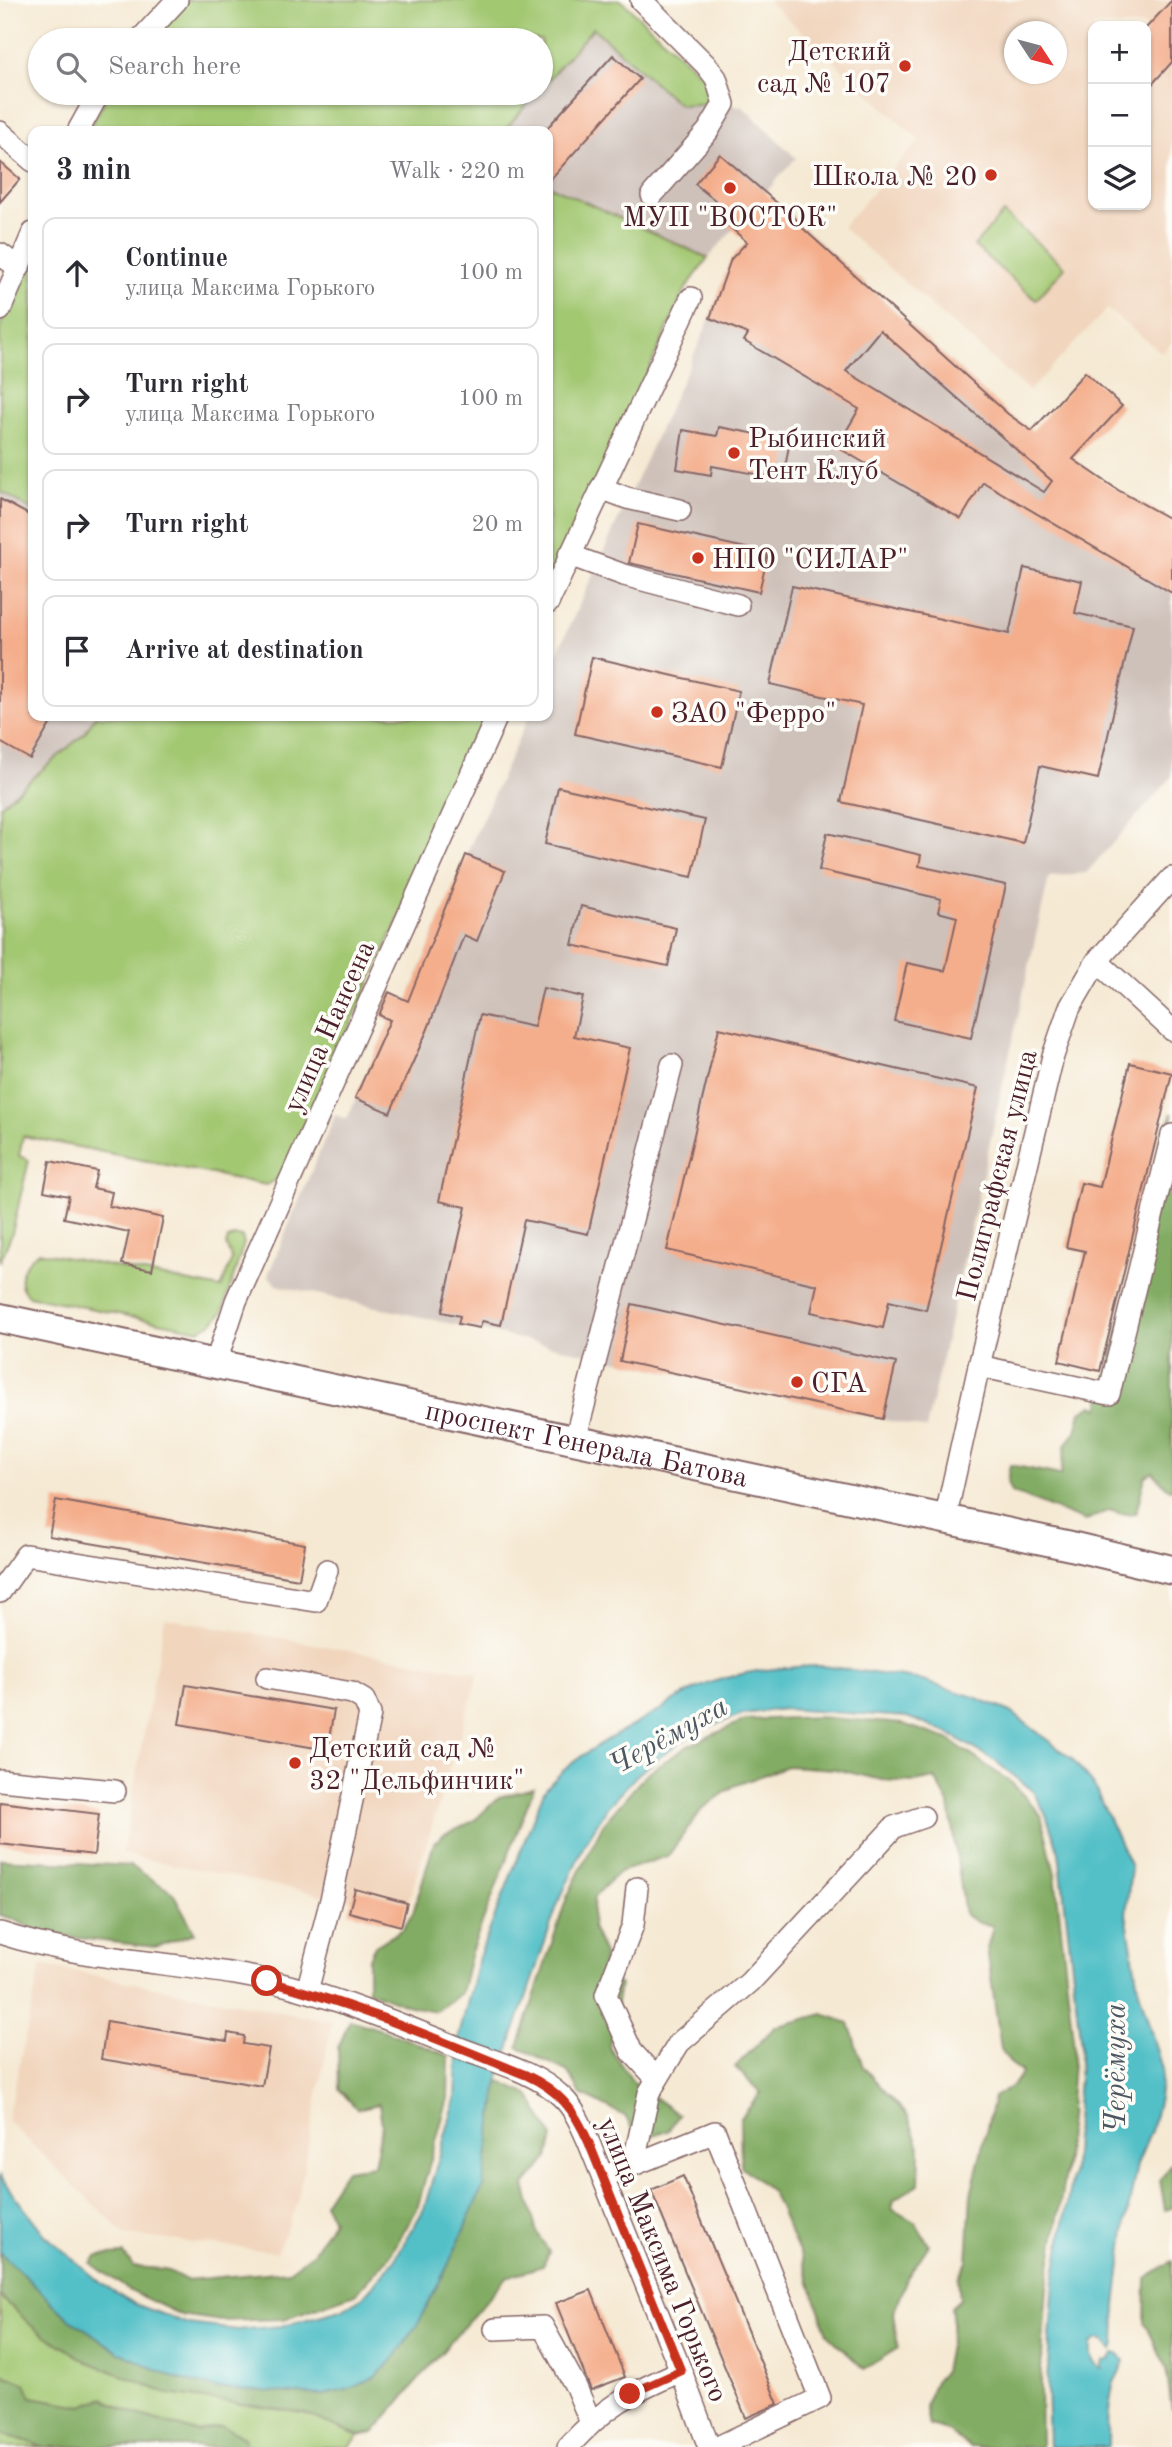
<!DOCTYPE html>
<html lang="en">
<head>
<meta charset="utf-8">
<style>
	body { margin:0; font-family:"Old Standard TT",serif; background:#f7f7f7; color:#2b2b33 }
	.controls { position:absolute; right:21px; top:21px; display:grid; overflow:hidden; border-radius:14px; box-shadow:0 2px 5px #0004 }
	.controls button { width:63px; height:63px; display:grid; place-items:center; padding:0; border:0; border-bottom:2px solid #e1e1e2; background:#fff; color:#2b2b33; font:35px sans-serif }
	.compass { position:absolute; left:1004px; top:21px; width:63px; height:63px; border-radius:50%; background:#fff; box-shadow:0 2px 5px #0004; rotate:126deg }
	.stop { position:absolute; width:21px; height:21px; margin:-16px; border:5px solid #c8321e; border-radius:50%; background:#fff }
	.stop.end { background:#c8321e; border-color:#fff; box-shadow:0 2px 7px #0008 }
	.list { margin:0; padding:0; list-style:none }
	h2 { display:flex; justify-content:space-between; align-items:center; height:91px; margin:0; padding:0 28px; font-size:30px }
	h2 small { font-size:23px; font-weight:400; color:#7c7c81 }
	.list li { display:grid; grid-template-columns:46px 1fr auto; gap:21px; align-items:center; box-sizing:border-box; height:112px; margin:0 14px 14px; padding:0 14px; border:2px solid #e1e1e2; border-radius:14px }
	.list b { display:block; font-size:26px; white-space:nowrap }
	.list p { margin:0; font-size:23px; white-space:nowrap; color:#7c7c81 }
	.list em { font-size:23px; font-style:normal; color:#7c7c81 }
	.icon { flex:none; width:38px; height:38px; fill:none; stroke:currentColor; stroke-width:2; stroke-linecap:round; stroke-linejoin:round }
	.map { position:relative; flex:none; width:1172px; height:2447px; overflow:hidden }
	.search { position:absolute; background:#fff; box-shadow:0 2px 5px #0004; left:28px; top:28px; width:525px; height:77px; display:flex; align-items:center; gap:18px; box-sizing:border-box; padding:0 24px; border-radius:38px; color:#7c7c81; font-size:26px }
	.panel { position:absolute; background:#fff; box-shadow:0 2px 5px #0004; left:28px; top:126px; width:525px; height:595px; border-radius:14px }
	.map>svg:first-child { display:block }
	.built { fill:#f1d5bd; fill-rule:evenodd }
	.industrial { fill:#cec1ba }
	.green { fill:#a3c872; stroke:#76744e; stroke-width:2 }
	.forest { fill:#82ac64; stroke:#666648; stroke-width:2 }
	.water { fill:#52c0c7; stroke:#4e7079; stroke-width:2 }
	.building { fill:#f4ae8c; fill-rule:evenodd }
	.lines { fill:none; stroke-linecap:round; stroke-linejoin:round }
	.minor-casing { stroke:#866666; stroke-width:24 }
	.major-casing { stroke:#866666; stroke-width:32 }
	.minor { stroke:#fff; stroke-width:21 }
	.major { stroke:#fff; stroke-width:28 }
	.route { stroke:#c8321e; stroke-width:9 }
	.poi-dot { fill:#c8321e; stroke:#fdfcf7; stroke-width:2.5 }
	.labels { text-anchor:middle; stroke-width:7; stroke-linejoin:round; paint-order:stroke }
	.poi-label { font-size:28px; fill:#4a1f2b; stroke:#fdfcf7; text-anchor:start }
	.street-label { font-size:28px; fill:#4a1f2b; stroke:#fdfcf7 }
	.water-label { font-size:30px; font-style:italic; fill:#4d5762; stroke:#fdfcf7 }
</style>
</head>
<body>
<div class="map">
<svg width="1172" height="2447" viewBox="0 0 1172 2447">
	<rect width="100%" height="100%" fill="#fdfcf7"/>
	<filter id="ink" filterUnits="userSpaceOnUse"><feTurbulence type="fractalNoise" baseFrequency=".0143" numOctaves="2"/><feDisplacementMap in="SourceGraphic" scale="14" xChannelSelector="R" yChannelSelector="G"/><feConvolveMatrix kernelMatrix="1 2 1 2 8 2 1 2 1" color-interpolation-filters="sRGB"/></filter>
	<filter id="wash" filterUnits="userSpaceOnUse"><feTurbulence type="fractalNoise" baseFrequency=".00686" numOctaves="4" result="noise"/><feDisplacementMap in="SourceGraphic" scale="28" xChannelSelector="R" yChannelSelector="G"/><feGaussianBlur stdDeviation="1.57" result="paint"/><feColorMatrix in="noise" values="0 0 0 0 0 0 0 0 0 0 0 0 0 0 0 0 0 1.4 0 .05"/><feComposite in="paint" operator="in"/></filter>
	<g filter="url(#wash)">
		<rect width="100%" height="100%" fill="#f5e9d3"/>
		<g class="built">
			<path d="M767,0H1172V342L1162,353L1107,309L1029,391L842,227L919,140ZM1093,26H1146V205H1093ZM1014,32H1056V74H1014Z"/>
			<path d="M165,1618L479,1673L401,1926L349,1912L352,1901L122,1854Z"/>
			<path d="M41,1965L332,2022L297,2203L277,2252L125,2235L7,2120Z"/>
		</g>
		<g class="industrial">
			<path d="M592,27L680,105L715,103L742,106L796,158L708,258L548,185V131H504L537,93H541V88Z"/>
			<path d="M780,206L1008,414L1118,490L1172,520V777L1086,873L1049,877L926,1429L276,1285L268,1275L335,1115L347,1119L390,1021L379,1015L389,992L408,1000L466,855L529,716H548V673L706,328L731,259Z"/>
			<path d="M0,491L33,510V716H95L85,733L0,806Z"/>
		</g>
		<g class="green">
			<path d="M187,0H621L709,82L715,103L680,105L593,28L541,88V40H151Z"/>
			<path d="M109,93H537L504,131H88Z"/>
			<path d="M548,185L708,258L685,290L548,591Z"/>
			<path d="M1003,213L1065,267L1036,300L974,246Z"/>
			<path d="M33,252V510L0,491V327Z"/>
			<path d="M95,716H491L285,1169L278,1178L266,1185L23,1136L19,1156L29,1160L12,1233L0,1262V806L85,733Z"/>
			<path d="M235,1236L242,1237L244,1243L222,1313L211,1324L199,1330L29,1296C12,1283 24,1261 39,1252L221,1288L232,1259L226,1245L228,1239Z"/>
			<path d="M0,2296L34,2328L86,2361L169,2394L303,2413L359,2436L349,2447H246L244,2437L222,2426L197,2432L124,2410L104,2398L82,2406L31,2397L0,2373Z"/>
			<path d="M0,2433L45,2447H0Z"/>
		</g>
		<g class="forest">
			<path d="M1172,1113V1489L1167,1488L1153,1472L1145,1477L1136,1513L1122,1514L1109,1510L1085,1521L1011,1492L1007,1482L1010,1465L1061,1475L1065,1446L1076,1432L1081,1412L1093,1405L1099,1408Z"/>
			<path d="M819,1717L903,1724L948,1739L1013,1784L1041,1815L1055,1874L1074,2048L1065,2172L1047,2287L1040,2384L1041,2447H970L948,2431L929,2426L925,2404L936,2379L944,2372L953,2324L951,2307L960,2299L958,2278L967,2262L971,2195L994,2097L1012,2086L1022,2072L1009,2062L1001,2049L987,1948L993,1926L976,1921L965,1915L949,1804L935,1778L915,1782L882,1780L835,1769L787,1766L734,1786L702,1809L668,1856L619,1872L594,1897L592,1927L604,1954L603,1973L620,1985L609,2047L633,2082L679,2115L668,2131L638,2139L625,2116L581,2094L568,2072L518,2047L567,1897L603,1824L647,1773L688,1746L745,1720Z"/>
			<path d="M534,1788L471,1952L461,1993L436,2011L406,2005L368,1990V1960L374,1947L403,1929L413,1913L434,1843L444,1834L474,1821L499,1797Z"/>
			<path d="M0,1859L131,1866L173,1893L195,1933L155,1947L43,1934L15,1920L0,1915Z"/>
			<path d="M823,2014L849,2023L863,2067L908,2116L920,2150L919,2184L894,2200L892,2209L916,2223L929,2245L907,2278L893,2313L898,2348L864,2369L827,2334L802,2259L772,2192L741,2166L740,2119L761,2093L735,2067L775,2027Z"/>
			<path d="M350,2020L388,2032L449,2056L448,2098L417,2209L389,2257L355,2294L284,2319L221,2321L181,2315L130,2291L91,2263L97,2256L124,2254L133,2267L165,2269L186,2280L289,2271L313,2253L333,2220L324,2203L346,2170L374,2166L382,2124L379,2104L357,2109L339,2089L338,2048Z"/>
			<path d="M498,2081L529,2095L553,2137L548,2158L525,2185L536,2230L549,2252L543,2266L506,2277L373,2433L359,2436L303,2413L169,2394L86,2361L34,2328L0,2296V2252L66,2316L119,2352L323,2395L350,2389L375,2377L418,2324L449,2263L483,2186Z"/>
			<path d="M1172,2164V2208L1165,2210L1160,2180Z"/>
			<path d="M1172,2261V2410L1166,2368L1145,2322L1146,2278Z"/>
			<path d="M0,2373L26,2384L31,2397L82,2406L104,2398L124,2410L197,2432L222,2426L244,2437L246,2447H45L0,2433Z"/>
		</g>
		<path class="water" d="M823,1666L916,1679L974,1697L1011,1712L1072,1759L1093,1784L1131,1867L1126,1914L1138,1987L1162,2069L1159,2098L1151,2131L1137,2164L1126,2222L1116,2305L1115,2345L1112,2350L1104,2340L1097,2339L1091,2344C1090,2354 1091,2363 1101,2369L1103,2361L1109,2360L1114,2353L1119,2354L1124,2361C1122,2371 1115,2377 1113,2386C1108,2406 1108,2427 1108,2447H1049L1047,2382L1054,2280L1073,2170L1081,2046L1059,1852L1046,1815L1032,1790L995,1761L948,1733L907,1717L784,1709L743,1714L702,1729L669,1750L638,1774L608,1806L585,1843L558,1903L498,2081L483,2186L449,2263L418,2324L392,2361L375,2377L350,2389L323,2395L215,2388L172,2377L119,2352L66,2316L0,2252V2177L45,2235L102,2284L135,2304L188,2324L238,2330L281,2326L341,2310L363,2297L394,2261L424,2209L456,2098L459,2036L479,1957L544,1791C574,1753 621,1733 662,1709C708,1674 767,1667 823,1666Z"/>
		<g id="blocks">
			<g class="building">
				<path d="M1172,0V62L1146,91V28Z"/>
				<path d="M613,55L640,79L548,182V127Z"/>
				<path d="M720,154L798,221L797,223L1008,414L1032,431L1085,372L1122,406L1073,459L1118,490L1172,520V593L983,482L961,519L837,447L859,409L744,341L748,334L710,318L731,259L747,242L714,213L721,205L695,184ZM880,330L1052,481L1044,492L846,371Z"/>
				<path d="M0,162L20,179L0,202Z"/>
				<path d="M719,427L790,440L783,479L712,466L711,475L677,469L683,430L717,436Z"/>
				<path d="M0,499L33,517V716H55L30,759L0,742Z"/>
				<path d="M638,524L768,553L759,592L629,563Z"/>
				<path d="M1024,568L1082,581L1075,613L1133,626L1098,779L1040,766L1023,843L841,802L862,705L770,684L792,586L1009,634Z"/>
				<path d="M592,657L739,691L722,767L575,734Z"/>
				<path d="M558,787L705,820L692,877L545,844Z"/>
				<path d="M827,833L921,855L919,866L1006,885L971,1038L894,1021L907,963L945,971L957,917L938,912L941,899L819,870Z"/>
				<path d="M466,855L505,871L477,941L464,935L427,1031L390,1113L355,1098L390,1020L379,1015L389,992L408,1001Z"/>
				<path d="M581,906L676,928L668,966L572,945Z"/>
				<path d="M543,988L583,997L574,1036L630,1048L588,1234L524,1220L501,1325L482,1321L480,1328L458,1324L460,1316L442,1312L466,1207L439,1201L480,1015L534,1027Z"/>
				<path d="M719,1028L978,1088L926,1310L889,1301L883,1328L811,1312L817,1285L667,1250Z"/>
				<path d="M1130,1063L1172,1073L1100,1371L1059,1361L1085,1251L1066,1247L1081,1183L1100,1187Z"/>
				<path d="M50,1161L97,1171L93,1188L112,1192L109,1206L163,1218L152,1270L122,1264L129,1232L64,1218L69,1196L44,1191Z"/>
				<path d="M632,1304L896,1363L883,1419L620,1361Z"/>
				<path d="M56,1500L305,1544L299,1579L49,1536Z"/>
				<path d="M186,1685L334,1710L327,1750L179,1724Z"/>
				<path d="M0,1802L99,1814L94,1855L0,1844Z"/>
				<path d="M355,1889L407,1903L401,1926L349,1912Z"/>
				<path d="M107,2021L227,2041L228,2033L244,2036L243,2044L269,2048L262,2086L101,2059Z"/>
				<path d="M683,2176L778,2404L746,2418L651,2190Z"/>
				<path d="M591,2290L625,2377L591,2390L556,2303Z"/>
			</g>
		</g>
	</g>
	<g filter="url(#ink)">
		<use href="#blocks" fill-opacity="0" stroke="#866666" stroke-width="2"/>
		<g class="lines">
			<defs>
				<g id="minor">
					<path d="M641,0L706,65L716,78L724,104L708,131L652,195"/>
					<path d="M140,40L177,0"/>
					<path d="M78,131L99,93"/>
					<path d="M0,132L33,161"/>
					<path d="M0,254L19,268"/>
					<path d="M0,310L33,233"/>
					<path d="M601,488L627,498L680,510"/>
					<path d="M569,555L624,575L738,605"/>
					<path d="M548,603L691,298"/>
					<path d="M1097,961L1172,1030"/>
					<path d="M216,1362L236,1301L497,716"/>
					<path d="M979,1366L1109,1394L1172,1135"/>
					<path d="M575,1440L672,1065"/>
					<path d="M945,1520L979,1366L1053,1056L1069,1009L1097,961L1172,878"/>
					<path d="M0,1592L26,1555L316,1601L327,1570"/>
					<path d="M267,1678L352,1693L364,1700L370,1714L332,1896L307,1991"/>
					<path d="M0,1780L115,1791"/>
					<path d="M637,1888L633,1925L606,1995L632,2052L657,2079"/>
					<path d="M0,1933C76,1958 157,1961 235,1974C312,1987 385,2018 457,2047C491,2061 535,2071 562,2097C575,2109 582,2127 589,2143L681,2371L709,2447"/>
					<path d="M633,2165L649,2093L679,2043L750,1982L894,1827L923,1817"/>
					<path d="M603,2177L715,2132L820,2398L718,2447"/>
					<path d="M495,2329L543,2327L576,2387L591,2423"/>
					<path d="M568,2447C607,2404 629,2394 681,2371"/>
				</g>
				<g id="major">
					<path id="s1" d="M0,1318L1071,1546L1172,1570"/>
				</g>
			</defs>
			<use href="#minor" class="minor-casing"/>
			<use href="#major" class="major-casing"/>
			<use href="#minor" class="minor"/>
			<use href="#major" class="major"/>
		</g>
	</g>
	<g class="lines" filter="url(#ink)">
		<path class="route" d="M267,1981C356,2004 441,2041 526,2075C560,2091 574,2109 589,2143L681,2371L630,2394"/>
	</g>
	<g class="poi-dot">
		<circle cx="905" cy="66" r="7"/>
		<circle cx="991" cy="175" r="7"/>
		<circle cx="730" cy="188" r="7"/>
		<circle cx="734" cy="453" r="7"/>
		<circle cx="698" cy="558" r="7"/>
		<circle cx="657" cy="712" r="7"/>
		<circle cx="797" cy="1382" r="7"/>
		<circle cx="295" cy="1763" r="7"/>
	</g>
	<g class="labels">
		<g class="poi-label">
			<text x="891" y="60" text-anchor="end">Детский<tspan x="891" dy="32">сад № 107</tspan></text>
			<text x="977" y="185" text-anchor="end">Школа № 20</text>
			<text x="730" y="226" text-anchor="middle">МУП "ВОСТОК"</text>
			<text x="748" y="447">Рыбинский<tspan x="748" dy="32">Тент Клуб</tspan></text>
			<text x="712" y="568">НПО "СИЛАР"</text>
			<text x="671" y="722">ЗАО "Ферро"</text>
			<text x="811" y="1392">СГА</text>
			<text x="309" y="1757">Детский сад №<tspan x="309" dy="32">32 "Дельфинчик"</tspan></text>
		</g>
		<g class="street-label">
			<text transform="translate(328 1026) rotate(-66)" y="10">улица Нансена</text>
			<text transform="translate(996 1175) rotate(-76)" y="10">Полиграфская улица</text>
			<text dy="10" stroke="none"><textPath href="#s1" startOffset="600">проспект Генерала Батова</textPath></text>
			<text transform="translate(664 2259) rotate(68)" y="10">улица Максима Горького</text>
		</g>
		<g class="water-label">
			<text transform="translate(668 1735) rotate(-29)" y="10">Черёмуха</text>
			<text transform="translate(1115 2068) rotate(-90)" y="10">Черёмуха</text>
		</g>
	</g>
</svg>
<div class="controls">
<button>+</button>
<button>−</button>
<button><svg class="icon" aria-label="layers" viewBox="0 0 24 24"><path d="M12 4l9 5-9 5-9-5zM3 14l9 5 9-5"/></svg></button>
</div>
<svg class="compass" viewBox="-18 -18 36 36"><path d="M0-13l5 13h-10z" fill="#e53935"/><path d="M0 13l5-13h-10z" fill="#7c7c81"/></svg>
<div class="stop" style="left:267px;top:1981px"></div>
<div class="stop end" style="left:630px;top:2394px"></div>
<div class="search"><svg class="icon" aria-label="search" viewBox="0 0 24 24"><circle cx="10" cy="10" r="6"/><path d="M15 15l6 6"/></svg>Search here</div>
<section class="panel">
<h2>3 min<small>Walk · 220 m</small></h2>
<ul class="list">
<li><svg class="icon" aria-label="ahead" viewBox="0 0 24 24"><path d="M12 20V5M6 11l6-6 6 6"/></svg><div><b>Continue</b><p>улица Максима Горького</p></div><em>100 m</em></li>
<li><svg class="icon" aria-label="right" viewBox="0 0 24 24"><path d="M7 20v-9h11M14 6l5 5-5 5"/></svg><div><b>Turn right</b><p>улица Максима Горького</p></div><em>100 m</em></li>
<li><svg class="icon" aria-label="right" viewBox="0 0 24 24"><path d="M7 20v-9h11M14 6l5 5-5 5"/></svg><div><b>Turn right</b></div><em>20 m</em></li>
<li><svg class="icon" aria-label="arrive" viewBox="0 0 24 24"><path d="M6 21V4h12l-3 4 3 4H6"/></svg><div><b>Arrive at destination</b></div></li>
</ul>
</section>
</div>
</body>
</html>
